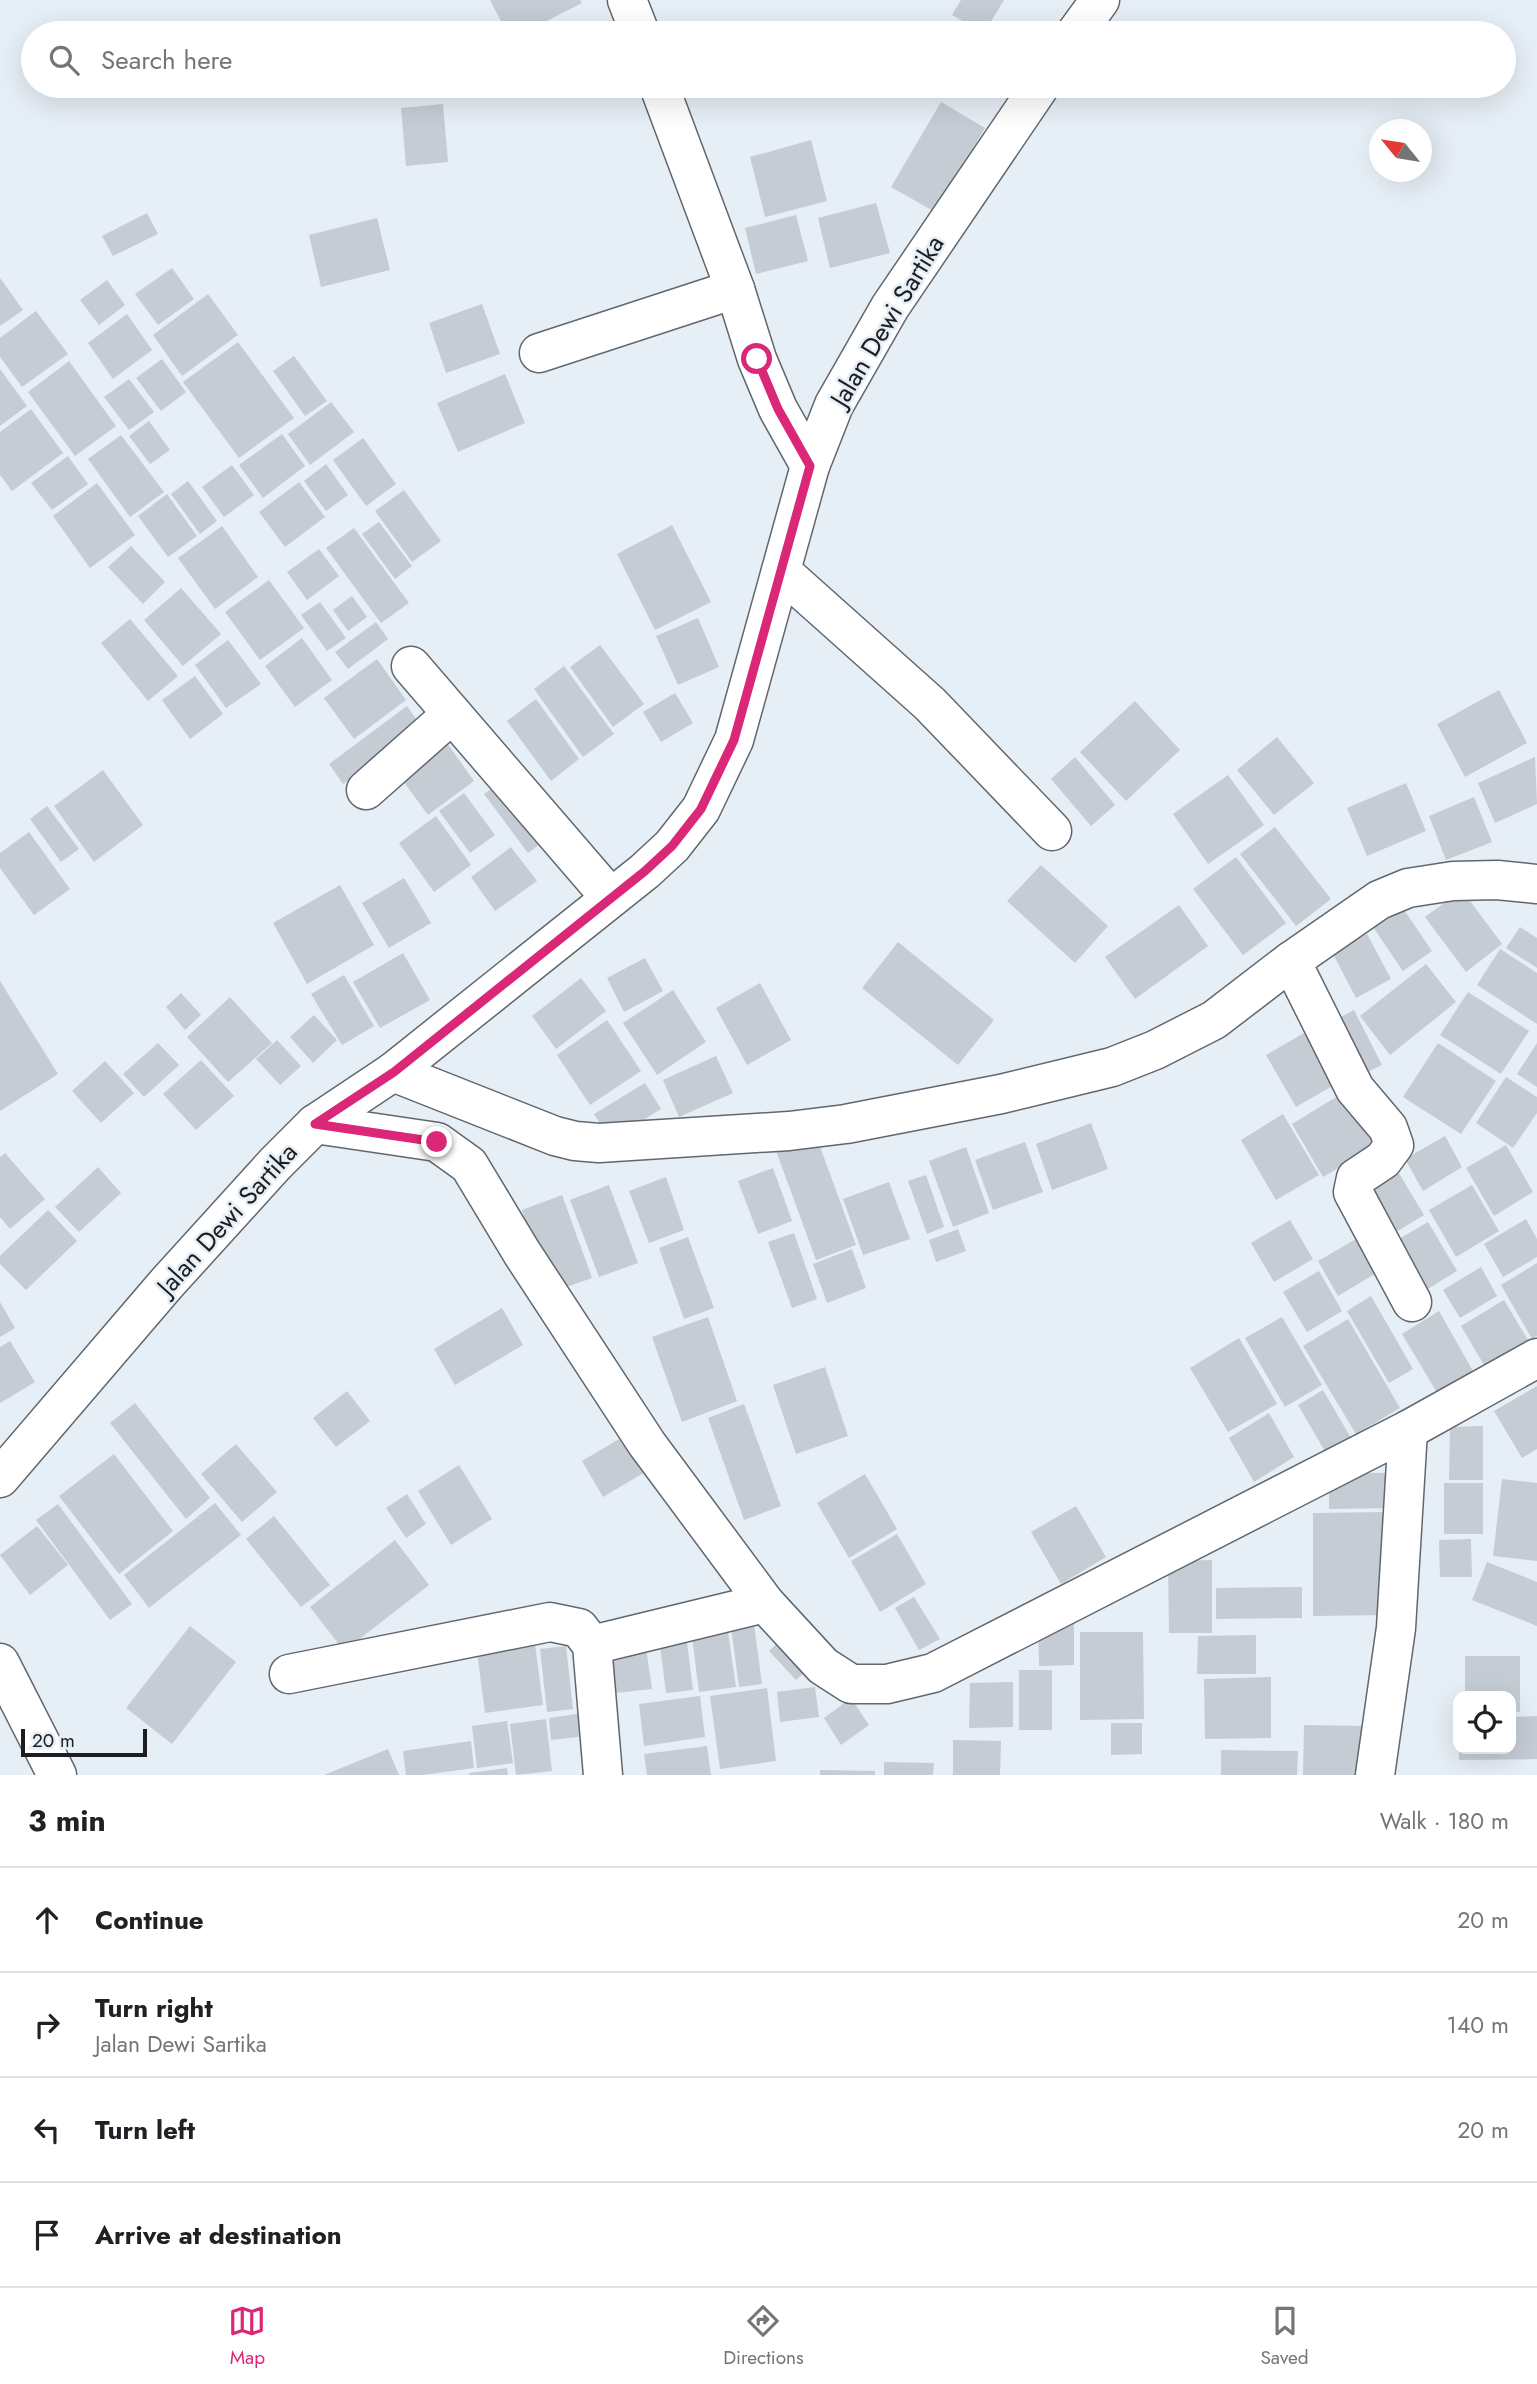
<!DOCTYPE html>
<html lang="en">
<head>
<meta charset="utf-8">
<style>
	body { margin:0; font-family:Jost,sans-serif; background:#f2f2f2; color:#202124 }
	.controls { position:absolute; right:21px; bottom:21px; display:grid; overflow:hidden; border-radius:14px; box-shadow:0 7px 28px #0002 }
	.controls button { width:63px; height:63px; display:grid; place-items:center; padding:0; border:0; border-bottom:2px solid #e0e0e0; background:#fff; color:#202124; font:35px sans-serif }
	.compass { position:absolute; left:1369px; top:119px; width:63px; height:63px; border-radius:50%; background:#fff; box-shadow:0 7px 28px #0002; rotate:300deg }
	.scale { position:absolute; left:21px; bottom:18px; width:126px; box-sizing:border-box; padding-left:7px; border:4px solid #1c1e21; border-top:0; font-size:19px; line-height:24px; white-space:nowrap; color:#1c1e21; -webkit-text-stroke:5px #e6eef6; paint-order:stroke }
	.stop { position:absolute; width:21px; height:21px; margin:-16px; border:5px solid #db2777; border-radius:50%; background:#fff }
	.stop.end { background:#db2777; border-color:#fff; box-shadow:0 2px 7px #0008 }
	.list { margin:0; padding:0; list-style:none }
	h2 { display:flex; justify-content:space-between; align-items:center; height:91px; margin:0; padding:0 28px; font-size:30px }
	h2 small { font-size:23px; font-weight:400; color:#757577 }
	.list li { display:grid; grid-template-columns:46px 1fr auto; gap:21px; align-items:center; box-sizing:border-box; height:105px; padding:0 28px; border-top:2px solid #e0e0e0 }
	.list b { display:block; font-size:26px; white-space:nowrap }
	.list p { margin:0; font-size:23px; white-space:nowrap; color:#757577 }
	.list em { font-size:23px; font-style:normal; color:#757577 }
	.icon { flex:none; width:38px; height:38px; fill:none; stroke:currentColor; stroke-width:2; stroke-linecap:round; stroke-linejoin:round }
	.map { position:relative; flex:none; width:1537px; height:1775px; overflow:hidden }
	.search { position:absolute; background:#fff; box-shadow:0 7px 28px #0002; left:21px; right:21px; top:21px; height:77px; display:flex; align-items:center; gap:18px; box-sizing:border-box; padding:0 24px; border-radius:38px; color:#757577; font-size:26px }
	.sheet { height:511px; background:#fff }
	nav { display:flex; justify-content:space-around; align-items:center; box-sizing:border-box; height:98px; border-top:2px solid #e0e0e0; background:#fff; font-size:19px; color:#757577 }
	nav a { display:grid; justify-items:center; gap:4px }
	nav .on { color:#db2777 }
	.map>svg:first-child { display:block }
	.building { fill:#c5ccd4 }
	.lines { fill:none; stroke-linecap:round; stroke-linejoin:round }
	.minor-casing { stroke:#61676e; stroke-width:41 }
	.minor { stroke:#fff; stroke-width:38 }
	.route { stroke:#db2777; stroke-width:9 }
	.labels { text-anchor:middle; stroke-width:5; stroke-linejoin:round; paint-order:stroke }
	.street-label { font-size:26px; fill:#1c1e21; stroke:#e6eef6 }
</style>
</head>
<body>
<div class="map">
<svg width="1537" height="1775" viewBox="0 0 1537 1775">
	<rect width="100%" height="100%" fill="#e6eef6"/>
	<g class="building">
		<path d="M490,0H580L582,3L523,33H507Z"/>
		<path d="M961,0H1004L984,33L952,15Z"/>
		<path d="M941,102L985,128L935,212L891,187Z"/>
		<path d="M443,104L448,162L406,166L401,108Z"/>
		<path d="M811,140L827,201L765,217L750,157Z"/>
		<path d="M876,203L890,253L830,268L818,218Z"/>
		<path d="M147,213L158,234L113,256L102,236Z"/>
		<path d="M796,215L808,261L756,274L745,228Z"/>
		<path d="M377,218L390,270L321,287L309,235Z"/>
		<path d="M172,268L194,299L158,325L135,294Z"/>
		<path d="M0,278L23,310L0,326Z"/>
		<path d="M107,280L125,305L99,325L80,300Z"/>
		<path d="M208,294L238,335L182,376L153,335Z"/>
		<path d="M482,304L500,354L446,373L429,323Z"/>
		<path d="M36,311L68,354L22,387L0,357V338Z"/>
		<path d="M127,314L152,350L113,379L88,343Z"/>
		<path d="M238,342L294,418L239,458L183,382Z"/>
		<path d="M294,356L327,401L305,416L273,371Z"/>
		<path d="M162,359L186,392L161,411L136,378Z"/>
		<path d="M69,361L116,426L75,456L28,392Z"/>
		<path d="M0,369L27,406L0,426Z"/>
		<path d="M505,374L525,423L458,452L437,403Z"/>
		<path d="M129,379L154,412L129,430L104,397Z"/>
		<path d="M331,402L354,432L310,465L288,434Z"/>
		<path d="M31,409L63,453L12,491L0,475V432Z"/>
		<path d="M149,421L170,450L150,464L129,436Z"/>
		<path d="M282,434L305,466L263,498L239,465Z"/>
		<path d="M121,435L164,492L130,517L88,459Z"/>
		<path d="M363,438L396,484L366,506L333,460Z"/>
		<path d="M68,456L88,484L52,510L31,483Z"/>
		<path d="M326,464L348,495L326,511L304,481Z"/>
		<path d="M232,465L254,495L224,517L202,487Z"/>
		<path d="M188,481L217,521L200,534L171,494Z"/>
		<path d="M299,482L325,517L285,547L259,512Z"/>
		<path d="M97,483L135,535L90,568L53,516Z"/>
		<path d="M404,490L441,541L412,562L375,511Z"/>
		<path d="M167,494L197,536L168,557L138,516Z"/>
		<path d="M379,522L412,566L395,579L362,534Z"/>
		<path d="M672,525L711,602L655,630L617,554Z"/>
		<path d="M222,526L258,577L215,609L178,558Z"/>
		<path d="M354,528L409,603L381,623L326,548Z"/>
		<path d="M131,546L165,582L143,604L108,567Z"/>
		<path d="M319,549L339,576L307,600L287,572Z"/>
		<path d="M269,580L304,628L260,660L225,612Z"/>
		<path d="M181,588L221,634L183,666L144,620Z"/>
		<path d="M352,596L367,617L348,631L333,610Z"/>
		<path d="M320,602L346,638L327,651L301,615Z"/>
		<path d="M698,618L719,667L678,685L656,636Z"/>
		<path d="M130,619L178,676L148,701L101,643Z"/>
		<path d="M376,622L388,639L348,669L335,652Z"/>
		<path d="M302,638L332,680L295,707L265,666Z"/>
		<path d="M228,640L261,684L226,708L195,665Z"/>
		<path d="M600,645L644,704L613,727L570,667Z"/>
		<path d="M377,659L406,700L354,739L324,698Z"/>
		<path d="M564,666L614,734L583,757L534,689Z"/>
		<path d="M195,676L223,714L190,739L162,700Z"/>
		<path d="M1499,690L1527,743L1465,777L1437,724Z"/>
		<path d="M675,693L693,723L661,742L643,712Z"/>
		<path d="M536,699L579,759L551,781L507,721Z"/>
		<path d="M1135,701L1180,750L1126,801L1080,752Z"/>
		<path d="M407,706L421,726L343,784L329,764Z"/>
		<path d="M442,736L474,781L428,815L395,770Z"/>
		<path d="M1277,737L1314,783L1274,815L1237,770Z"/>
		<path d="M1075,757L1115,805L1091,826L1051,779Z"/>
		<path d="M1535,757L1537,804L1495,823L1478,783Z"/>
		<path d="M103,770L143,825L94,862L54,806Z"/>
		<path d="M1228,775L1264,825L1208,864L1173,814Z"/>
		<path d="M504,780L547,839L528,853L484,794Z"/>
		<path d="M1406,783L1426,831L1367,856L1347,808Z"/>
		<path d="M464,793L495,835L470,853L439,811Z"/>
		<path d="M1474,797L1492,842L1446,860L1429,816Z"/>
		<path d="M47,806L79,849L61,862L30,819Z"/>
		<path d="M436,816L471,865L434,892L399,843Z"/>
		<path d="M1275,827L1331,899L1296,926L1240,854Z"/>
		<path d="M29,832L70,889L34,915L0,868V853Z"/>
		<path d="M511,847L537,881L495,911L471,877Z"/>
		<path d="M1236,857L1286,923L1243,955L1193,889Z"/>
		<path d="M1041,865L1108,926L1075,963L1007,901Z"/>
		<path d="M404,878L431,923L389,948L362,903Z"/>
		<path d="M340,885L374,945L307,984L273,923Z"/>
		<path d="M1462,890L1502,944L1466,972L1425,917Z"/>
		<path d="M1179,905L1208,946L1135,999L1105,957Z"/>
		<path d="M1402,907L1432,951L1403,971L1373,927Z"/>
		<path d="M1520,927L1537,938V968L1506,948Z"/>
		<path d="M1367,934L1391,979L1356,998L1332,952Z"/>
		<path d="M898,942L994,1020L958,1065L862,988Z"/>
		<path d="M1500,949L1537,973V1024L1477,985Z"/>
		<path d="M403,953L430,1000L380,1028L353,982Z"/>
		<path d="M645,958L663,991L624,1012L607,978Z"/>
		<path d="M1426,964L1456,1002L1390,1055L1360,1016Z"/>
		<path d="M344,975L374,1026L342,1045L311,994Z"/>
		<path d="M581,978L606,1011L556,1049L532,1016Z"/>
		<path d="M0,981L58,1074L0,1111Z"/>
		<path d="M760,983L791,1040L747,1065L716,1008Z"/>
		<path d="M673,990L706,1042L657,1075L623,1023Z"/>
		<path d="M1468,992L1529,1031L1501,1074L1440,1035Z"/>
		<path d="M181,993L201,1015L185,1030L166,1007Z"/>
		<path d="M230,997L272,1043L228,1082L187,1037Z"/>
		<path d="M1354,1010L1382,1065L1357,1077L1329,1023Z"/>
		<path d="M314,1015L337,1040L313,1063L290,1037Z"/>
		<path d="M607,1020L641,1071L590,1105L557,1055Z"/>
		<path d="M1311,1029L1341,1081L1296,1107L1266,1055Z"/>
		<path d="M277,1040L301,1066L280,1085L256,1059Z"/>
		<path d="M158,1043L179,1065L144,1097L123,1074Z"/>
		<path d="M1438,1043L1496,1081L1461,1134L1403,1097Z"/>
		<path d="M1537,1043V1087L1517,1074Z"/>
		<path d="M716,1056L733,1093L679,1117L663,1080Z"/>
		<path d="M201,1060L234,1096L196,1130L163,1094Z"/>
		<path d="M105,1061L134,1093L101,1123L72,1091Z"/>
		<path d="M1506,1077L1537,1097V1113L1513,1148L1476,1123Z"/>
		<path d="M645,1083L661,1109L611,1140L594,1114Z"/>
		<path d="M1346,1091L1377,1145L1323,1177L1292,1124Z"/>
		<path d="M1283,1114L1319,1175L1276,1200L1241,1140Z"/>
		<path d="M1091,1123L1108,1169L1052,1190L1036,1144Z"/>
		<path d="M815,1133L856,1245L816,1260L775,1148Z"/>
		<path d="M1445,1136L1462,1167L1423,1191L1405,1159Z"/>
		<path d="M1025,1142L1043,1192L993,1210L975,1160Z"/>
		<path d="M1506,1145L1533,1192L1494,1216L1466,1168Z"/>
		<path d="M966,1147L989,1213L953,1227L929,1161Z"/>
		<path d="M5,1153L45,1199L10,1229L0,1217V1157Z"/>
		<path d="M1394,1165L1424,1215L1396,1232L1367,1181Z"/>
		<path d="M98,1167L121,1193L79,1232L55,1207Z"/>
		<path d="M773,1168L792,1221L758,1234L738,1181Z"/>
		<path d="M926,1175L944,1227L927,1234L908,1181Z"/>
		<path d="M666,1177L684,1230L649,1243L629,1191Z"/>
		<path d="M889,1182L910,1239L863,1255L843,1199Z"/>
		<path d="M609,1185L638,1263L599,1277L570,1200Z"/>
		<path d="M1472,1185L1499,1231L1456,1257L1429,1210Z"/>
		<path d="M562,1195L592,1278L552,1292L522,1210Z"/>
		<path d="M48,1210L77,1241L26,1290L0,1264V1256Z"/>
		<path d="M1526,1219L1537,1239V1257L1503,1277L1484,1244Z"/>
		<path d="M1290,1220L1313,1259L1274,1282L1251,1243Z"/>
		<path d="M1428,1222L1457,1271L1416,1296L1387,1246Z"/>
		<path d="M958,1229L966,1251L936,1262L929,1240Z"/>
		<path d="M1368,1232L1388,1266L1338,1296L1318,1261Z"/>
		<path d="M794,1233L817,1299L792,1308L768,1242Z"/>
		<path d="M688,1237L714,1308L684,1319L659,1248Z"/>
		<path d="M852,1249L866,1288L827,1303L813,1264Z"/>
		<path d="M1537,1263V1336L1532,1339L1501,1285Z"/>
		<path d="M1481,1267L1497,1296L1460,1318L1443,1290Z"/>
		<path d="M1319,1271L1342,1311L1307,1332L1283,1292Z"/>
		<path d="M1371,1296L1413,1369L1389,1383L1347,1311Z"/>
		<path d="M1504,1300L1528,1340L1484,1365L1461,1326Z"/>
		<path d="M0,1302L15,1328L0,1337Z"/>
		<path d="M502,1308L523,1345L455,1385L434,1349Z"/>
		<path d="M1439,1311L1478,1380L1442,1401L1402,1334Z"/>
		<path d="M708,1317L737,1401L682,1422L652,1337Z"/>
		<path d="M1282,1317L1322,1385L1285,1407L1245,1338Z"/>
		<path d="M1348,1319L1400,1408L1356,1434L1303,1346Z"/>
		<path d="M1239,1338L1277,1404L1228,1432L1190,1368Z"/>
		<path d="M10,1341L35,1382L0,1403V1347Z"/>
		<path d="M825,1367L848,1436L796,1454L773,1385Z"/>
		<path d="M1537,1386V1449L1522,1458L1494,1411Z"/>
		<path d="M1323,1390L1351,1438L1326,1453L1298,1405Z"/>
		<path d="M347,1391L370,1421L336,1447L313,1418Z"/>
		<path d="M135,1403L210,1498L186,1519L110,1423Z"/>
		<path d="M744,1404L781,1506L744,1520L708,1418Z"/>
		<path d="M1269,1413L1294,1457L1254,1482L1229,1438Z"/>
		<path d="M1483,1426V1480H1449L1450,1427Z"/>
		<path d="M631,1432L652,1468L603,1497L582,1461Z"/>
		<path d="M236,1444L277,1492L242,1522L201,1474Z"/>
		<path d="M114,1454L173,1531L119,1574L59,1496Z"/>
		<path d="M459,1465L492,1519L451,1545L418,1491Z"/>
		<path d="M1329,1473H1397L1398,1508L1329,1509Z"/>
		<path d="M865,1474L897,1529L849,1558L817,1503Z"/>
		<path d="M1502,1479L1537,1483V1561L1493,1556Z"/>
		<rect x="1444" y="1483" width="39" height="51"/>
		<path d="M407,1494L426,1524L406,1538L386,1508Z"/>
		<path d="M215,1503L241,1535L149,1608L124,1575Z"/>
		<path d="M58,1504L132,1604L110,1620L36,1520Z"/>
		<path d="M1076,1506L1106,1557L1061,1584L1031,1532Z"/>
		<path d="M1388,1512V1615L1313,1616V1513Z"/>
		<path d="M274,1516L330,1585L301,1607L246,1539Z"/>
		<path d="M37,1526L68,1565L30,1595L0,1555Z"/>
		<path d="M897,1534L926,1584L880,1612L851,1561Z"/>
		<path d="M1471,1539L1472,1577H1440L1439,1540Z"/>
		<path d="M395,1540L429,1585L344,1651L310,1607Z"/>
		<path d="M1212,1560V1633H1169L1168,1561Z"/>
		<path d="M1487,1562L1537,1582V1626L1472,1600Z"/>
		<path d="M1302,1587V1618L1216,1619V1588Z"/>
		<path d="M914,1597L940,1639L919,1650L895,1608Z"/>
		<path d="M1038,1622H1074V1665L1039,1666Z"/>
		<path d="M754,1624L762,1684L739,1687L731,1627Z"/>
		<path d="M190,1626L236,1662L172,1744L126,1708Z"/>
		<path d="M728,1632L736,1687L699,1692L692,1637Z"/>
		<path d="M789,1632L816,1663L796,1680L769,1651Z"/>
		<path d="M1080,1632H1143L1144,1719L1080,1720Z"/>
		<path d="M686,1634L693,1690L666,1693L659,1637Z"/>
		<path d="M1256,1635V1674H1197L1198,1636Z"/>
		<path d="M535,1644L543,1705L485,1713L477,1652Z"/>
		<path d="M566,1646L573,1709L547,1712L540,1649Z"/>
		<path d="M646,1648L652,1689L615,1693L610,1653Z"/>
		<path d="M1465,1656H1520V1712H1511V1696H1465Z"/>
		<rect x="1019" y="1670" width="33" height="60"/>
		<path d="M1271,1677V1738L1205,1739L1204,1679Z"/>
		<path d="M1013,1682V1727L969,1728L970,1683Z"/>
		<path d="M815,1687L819,1717L780,1722L777,1692Z"/>
		<path d="M767,1688L776,1761L720,1769L710,1696Z"/>
		<path d="M700,1696L705,1737L644,1746L639,1704Z"/>
		<path d="M851,1698L869,1725L841,1745L824,1718Z"/>
		<path d="M583,1713L586,1736L551,1740L549,1718Z"/>
		<path d="M1537,1716V1759L1459,1760V1749H1511V1717Z"/>
		<path d="M546,1719L552,1771L516,1775L510,1724Z"/>
		<path d="M507,1721L513,1763L477,1768L472,1726Z"/>
		<path d="M1111,1723H1142V1754L1111,1755Z"/>
		<path d="M1304,1725L1362,1726L1361,1775H1303Z"/>
		<path d="M953,1740L1001,1741L1000,1775H953Z"/>
		<path d="M471,1741L474,1768L423,1775H406L403,1751Z"/>
		<path d="M707,1746L711,1775H647L644,1754Z"/>
		<path d="M388,1749L399,1775H324Z"/>
		<path d="M1221,1750L1298,1751L1297,1775H1221Z"/>
		<path d="M884,1762L934,1763L933,1775H884Z"/>
		<path d="M507,1768L508,1775H469V1773Z"/>
		<path d="M820,1770L875,1771V1775H820Z"/>
	</g>
	<g class="lines">
		<defs>
			<g id="minor">
				<path d="M627,0L640,33"/>
				<path d="M1076,33L1100,0"/>
				<path d="M659,86L735,289L757,359L778,409L810,466"/>
				<path d="M539,353L735,289"/>
				<path d="M781,571L930,704L1052,831"/>
				<path d="M411,666L610,897"/>
				<path d="M366,790L452,714"/>
				<path d="M1291,961L1355,1089L1388,1128L1394,1145L1383,1160L1356,1178L1353,1192L1412,1302"/>
				<path d="M393,1072L555,1136L575,1141L599,1143L789,1131L846,1124L1001,1094L1112,1067L1155,1050L1214,1020L1291,961L1379,900L1408,888L1453,881L1497,880L1537,884"/>
				<path d="M315,1124L437,1142L469,1165L522,1253L647,1444L765,1603L823,1666L851,1684H887L933,1673L1408,1430L1537,1358"/>
				<path d="M0,1478L167,1283L275,1164L315,1124L393,1072L645,871L672,846L701,809L734,740L810,466L834,405L890,307L1040,86"/>
				<path d="M592,1645L765,1603"/>
				<path d="M0,1663L57,1775"/>
				<path d="M289,1674L550,1622L579,1628L592,1645L603,1775"/>
				<path d="M1375,1775L1396,1628L1408,1430"/>
			</g>
		</defs>
		<use href="#minor" class="minor-casing"/>
		<use href="#minor" class="minor"/>
	</g>
	<g class="lines">
		<path class="route" d="M437,1142L315,1124L394,1072L645,871L672,846L701,809L734,740L810,466L778,409L757,359"/>
	</g>
	<g class="labels">
		<g class="street-label">
			<text transform="translate(887 321) rotate(-59)" y="9">Jalan Dewi Sartika</text>
			<text transform="translate(227 1219) rotate(-48)" y="9">Jalan Dewi Sartika</text>
		</g>
	</g>
</svg>
<div class="controls">
<button><svg class="icon" aria-label="locate" viewBox="0 0 24 24"><circle cx="12" cy="12" r="6"/><path d="M12 2v4M12 18v4M2 12h4M18 12h4"/></svg></button>
</div>
<svg class="compass" viewBox="-18 -18 36 36"><path d="M0-13l5 13h-10z" fill="#e53935"/><path d="M0 13l5-13h-10z" fill="#757577"/></svg>
<div class="scale">20 m</div>
<div class="stop" style="left:757px;top:359px"></div>
<div class="stop end" style="left:437px;top:1142px"></div>
<div class="search"><svg class="icon" aria-label="search" viewBox="0 0 24 24"><circle cx="10" cy="10" r="6"/><path d="M15 15l6 6"/></svg>Search here</div>
</div>
<section class="sheet">
<h2>3 min<small>Walk · 180 m</small></h2>
<ul class="list">
<li><svg class="icon" aria-label="ahead" viewBox="0 0 24 24"><path d="M12 20V5M6 11l6-6 6 6"/></svg><div><b>Continue</b></div><em>20 m</em></li>
<li><svg class="icon" aria-label="right" viewBox="0 0 24 24"><path d="M7 20v-9h11M14 6l5 5-5 5"/></svg><div><b>Turn right</b><p>Jalan Dewi Sartika</p></div><em>140 m</em></li>
<li><svg class="icon" aria-label="left" viewBox="0 0 24 24"><path d="M17 20v-9H6M10 6l-5 5 5 5"/></svg><div><b>Turn left</b></div><em>20 m</em></li>
<li><svg class="icon" aria-label="arrive" viewBox="0 0 24 24"><path d="M6 21V4h12l-3 4 3 4H6"/></svg><div><b>Arrive at destination</b></div></li>
</ul>
</section>
<nav>
<a class="on"><svg class="icon" aria-label="map" viewBox="0 0 24 24"><path d="M3 6l6-2 6 2 6-2v14l-6 2-6-2-6 2zM9 4v14M15 6v14"/></svg>Map</a>
<a><svg class="icon" aria-label="directions" viewBox="0 0 24 24"><path d="M12 3l9 9-9 9-9-9zM9 14v-3h6M13 9l2 2-2 2"/></svg>Directions</a>
<a><svg class="icon" aria-label="saved" viewBox="0 0 24 24"><path d="M7 4h10v16l-5-4-5 4z"/></svg>Saved</a>
</nav>
</body>
</html>
